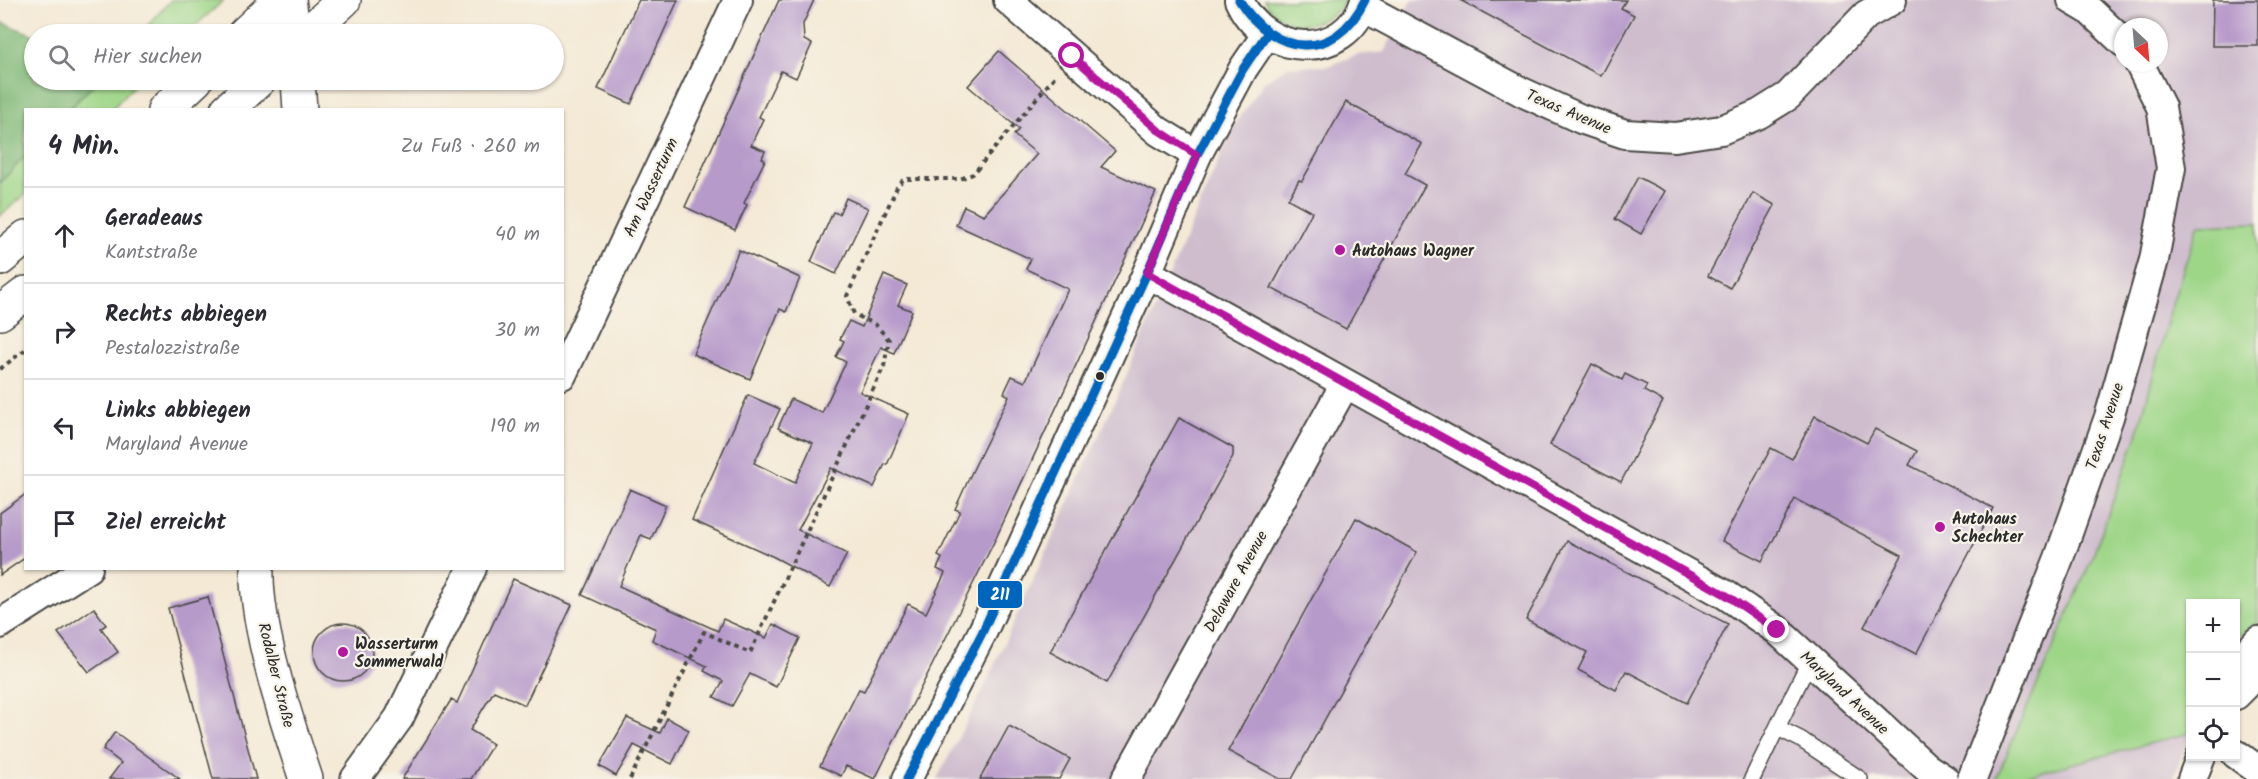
<!DOCTYPE html>
<html lang="de">
<head>
<meta charset="utf-8">
<style>
	body { margin:0; font-family:Kalam,sans-serif; background:#f7f7f7; color:#2b2b33 }
	.controls { position:absolute; right:18px; bottom:18px; display:grid; overflow:hidden; border-radius:0px; box-shadow:0 2px 4px #0004 }
	.controls button { width:54px; height:54px; display:grid; place-items:center; padding:0; border:0; border-bottom:2px solid #e1e1e2; background:#fff; color:#2b2b33; font:30px sans-serif }
	.compass { position:absolute; left:2114px; top:18px; width:54px; height:54px; border-radius:50%; background:#fff; box-shadow:0 2px 4px #0004; rotate:154deg }
	.stop { position:absolute; width:18px; height:18px; margin:-14px; border:4px solid #b5179e; border-radius:50%; background:#fff }
	.stop.end { background:#b5179e; border-color:#fff; box-shadow:0 2px 6px #0008 }
	.list { margin:0; padding:0; list-style:none }
	h2 { display:flex; justify-content:space-between; align-items:center; height:78px; margin:0; padding:0 24px; font-size:26px }
	h2 small { font-size:20px; font-weight:400; color:#7c7c81 }
	.list li { display:grid; grid-template-columns:39px 1fr auto; gap:18px; align-items:center; box-sizing:border-box; height:96px; padding:0 24px; border-top:2px solid #e1e1e2 }
	.list b { display:block; font-size:22px; white-space:nowrap }
	.list p { margin:0; font-size:20px; white-space:nowrap; color:#7c7c81 }
	.list em { font-size:20px; font-style:normal; color:#7c7c81 }
	.icon { flex:none; width:33px; height:33px; fill:none; stroke:currentColor; stroke-width:2; stroke-linecap:round; stroke-linejoin:round }
	.map { position:relative; flex:none; width:2258px; height:779px; overflow:hidden }
	.search { position:absolute; background:#fff; box-shadow:0 2px 4px #0004; left:24px; top:24px; width:540px; height:66px; display:flex; align-items:center; gap:15px; box-sizing:border-box; padding:0 21px; border-radius:33px; color:#7c7c81; font-size:22px }
	.panel { position:absolute; background:#fff; box-shadow:0 2px 4px #0004; left:24px; top:108px; width:540px; height:462px; border-radius:0px }
	.map>svg:first-child { display:block }
	.industrial { fill:#cfbdce; fill-rule:evenodd }
	.green { fill:#9ed688; stroke:#64805a; stroke-width:1.5 }
	.forest { fill:#7eb774; stroke:#547150; stroke-width:1.5 }
	.building { fill:#b69aca }
	.lines { fill:none; stroke-linecap:round; stroke-linejoin:round }
	.lane-casing { stroke:#494844; stroke-width:18 }
	.street-casing { stroke:#494844; stroke-width:32 }
	.secondary-casing { stroke:#494844; stroke-width:36 }
	.highway-casing { stroke:#494844; stroke-width:36 }
	.path { stroke:#494844; stroke-width:4; stroke-dasharray:4.5 4.5; stroke-linecap:butt }
	.lane { stroke:#fff; stroke-width:15 }
	.street { stroke:#fff; stroke-width:28 }
	.secondary { stroke:#fff; stroke-width:33 }
	.highway { stroke:#fff; stroke-width:33 }
	.bus-1-casing { stroke:#f7f3e8; stroke-width:14 }
	.bus-1 { stroke:#0065bd; stroke-width:9 }
	.route { stroke:#b5179e; stroke-width:8 }
	.poi-dot { fill:#b5179e; stroke:#f7f3e8; stroke-width:2 }
	.bus-dot { fill:#2b2b2b; stroke:#f7f3e8; stroke-width:2 }
	.labels { text-anchor:middle; stroke-width:4.5; stroke-linejoin:round; paint-order:stroke }
	.street-label { font-size:16px; fill:#2b2b2b; stroke:#f7f3e8 }
	.poi-label { font-size:16px; font-weight:bold; fill:#2b2b2b; stroke:#f7f3e8; text-anchor:start }
	.line-badge { stroke:#f7f3e8; stroke-width:2 }
	.badge-label { font-size:16px; text-anchor:middle; font-weight:bold; fill:#fff }
</style>
</head>
<body>
<div class="map">
<svg width="2258" height="779" viewBox="0 0 2258 779">
	<rect width="100%" height="100%" fill="#f7f3e8"/>
	<filter id="ink" filterUnits="userSpaceOnUse"><feTurbulence type="fractalNoise" baseFrequency=".0167" numOctaves="2"/><feDisplacementMap in="SourceGraphic" scale="12" xChannelSelector="R" yChannelSelector="G"/><feConvolveMatrix kernelMatrix="1 2 1 2 8 2 1 2 1" color-interpolation-filters="sRGB"/></filter>
	<filter id="wash" filterUnits="userSpaceOnUse"><feTurbulence type="fractalNoise" baseFrequency=".008" numOctaves="4" result="noise"/><feDisplacementMap in="SourceGraphic" scale="24" xChannelSelector="R" yChannelSelector="G"/><feGaussianBlur stdDeviation="1.35" result="paint"/><feColorMatrix in="noise" values="0 0 0 0 0 0 0 0 0 0 0 0 0 0 0 0 0 1.4 0 .05"/><feComposite in="paint" operator="in"/></filter>
	<g filter="url(#wash)">
		<rect width="100%" height="100%" fill="#f4e9d5"/>
		<g class="industrial">
			<path d="M1412,0H2258V223L2198,225L2172,304L2137,436L2090,563L1996,779H937L981,694L1124,381L1233,127L1265,81L1287,67L1328,66L1357,55L1384,52ZM2123,27H2159V63H2123Z"/>
			<path d="M2190,733L2173,779H2014Z"/>
		</g>
		<g class="green">
			<path d="M171,0H224L186,34H140Z"/>
			<path d="M1264,0H1346C1327,30 1282,34 1264,0Z"/>
			<path d="M98,80H139L112,109L69,110Z"/>
			<path d="M25,156V195L0,216V183Z"/>
			<path d="M2258,223V622L2236,638V604H2190V733L2014,779H1996L2090,563L2137,436L2172,304L2198,225Z"/>
		</g>
		<path class="forest" d="M0,22L34,35V80H98L69,109L26,110L25,156L0,183Z"/>
		<g id="blocks">
			<g class="building">
				<path d="M639,0H678L631,104L598,89Z"/>
				<path d="M779,0H814L803,24L804,40L812,44L796,78L781,71L759,117L763,119L751,145L765,151L762,158L765,160L744,203L747,205L735,230L685,207Z"/>
				<path d="M1460,0H1626L1621,8L1634,15L1601,76Z"/>
				<path d="M2213,0H2258V46H2212Z"/>
				<path d="M999,51L1115,151L1101,167L1156,192L996,538L875,779L846,766L841,776L820,766L859,689L864,691L908,604L926,613L945,573L937,569L942,558L938,556L960,511L955,509L970,476L1009,396L1004,393L1012,376L1025,382L1068,289L1026,269L1031,259L956,225L964,206L984,215L1037,154L1014,135L1019,129L968,86Z"/>
				<path d="M1346,102L1422,144L1405,174L1425,185L1346,329L1271,288L1312,212L1288,199L1299,180L1302,181Z"/>
				<path d="M1638,177L1665,191L1641,234L1615,219Z"/>
				<path d="M1753,193L1775,205L1730,288L1708,276Z"/>
				<path d="M846,198L868,208L836,274L811,262L833,212L839,214Z"/>
				<path d="M739,250L800,278L786,312L780,309L750,379L693,354Z"/>
				<path d="M884,275L907,285L898,305L912,311L894,353L881,347L860,392L909,414L887,465L885,464L874,487L831,468L798,530L847,554L830,587L774,557L692,520L748,395L780,409L754,463L795,483L813,443L778,428L791,399L822,413L846,362L836,357L844,341L840,339L849,321L862,327Z"/>
				<path d="M1592,364L1622,380L1625,374L1647,385L1644,391L1663,401L1621,482L1550,445Z"/>
				<path d="M1815,416L1867,443L1875,429L1917,451L1909,465L1993,508L1916,654L1864,627L1902,555L1795,499L1762,561L1722,541L1771,448L1792,459Z"/>
				<path d="M1179,418L1233,448V456L1107,683L1050,652Z"/>
				<path d="M630,489L666,505L651,539L641,535L619,586L718,631L723,619L766,638L773,624L800,638L776,687L750,674L732,706L714,697L723,681L704,671L707,666L652,640L656,629L582,595Z"/>
				<path d="M26,494V557L0,575V513Z"/>
				<path d="M1356,518L1417,552L1292,779H1280L1228,751Z"/>
				<path d="M1567,541L1728,624L1687,703L1626,671L1616,690L1578,670L1587,652L1526,620Z"/>
				<path d="M513,579L572,605L525,705L494,691L470,730L493,744L471,779H402L451,700L457,703Z"/>
				<path d="M208,597L220,643L256,779H213L168,608Z"/>
				<path d="M94,608L106,625L101,628L118,652L89,672L58,633Z"/>
				<circle cx="343" cy="652" r="29"/>
				<path d="M627,718L660,733L667,718L689,730L672,764L634,745L616,776L599,766Z"/>
				<path d="M1009,726L1070,759L1059,779H980Z"/>
				<path d="M115,732L149,757L180,779H109L121,763L103,749Z"/>
			</g>
		</g>
	</g>
	<g filter="url(#ink)">
		<use href="#blocks" fill-opacity="0" stroke="#494844" stroke-width="1.5"/>
		<g class="lines">
			<defs>
				<g id="lane">
					<path d="M1778,728L1800,739L1860,779"/>
					<path d="M1752,779L1810,660"/>
				</g>
				<g id="street">
					<path d="M1008,0L1158,131L1197,155"/>
					<path d="M1239,0C1264,57 1346,63 1365,0"/>
					<path d="M2072,0L2089,10L2123,42"/>
					<path d="M1363,7L1522,92L1581,119L1625,134L1675,137L1721,130L1759,114L1788,96L1866,15L1892,0"/>
					<path d="M1147,273L1726,595L1777,630L1927,768L1944,779"/>
					<path d="M562,375L738,0"/>
					<path d="M0,624L88,568"/>
					<path d="M2236,665L2258,641"/>
					<path d="M2236,695L2258,673"/>
					<path d="M2236,754L2258,770"/>
					<path d="M355,779L399,718L472,568"/>
					<path d="M907,779L982,633L1147,273L1197,155L1243,69L1266,35"/>
					<path d="M1126,779L1345,384"/>
					<path d="M1972,779L2059,558L2109,417L2154,260L2171,168L2161,107L2139,63"/>
					<path d="M2192,779L2201,756"/>
				</g>
				<g id="secondary">
					<path d="M289,0L294,34"/>
					<path d="M298,80L300,110"/>
					<path d="M257,568C255,627 287,722 306,779"/>
				</g>
				<g id="highway">
					<path d="M244,34L280,0"/>
					<path d="M307,34L344,0"/>
					<path d="M164,110L196,80"/>
					<path d="M227,110L259,80"/>
					<path d="M0,259L26,237"/>
					<path d="M0,313L26,293"/>
				</g>
			</defs>
			<use href="#lane" class="lane-casing"/>
			<use href="#street" class="street-casing"/>
			<use href="#secondary" class="secondary-casing"/>
			<use href="#highway" class="highway-casing"/>
			<g class="path">
				<path d="M0,369L26,349"/>
				<path d="M630,779L704,632L750,653L884,366L889,340L876,325L854,314L847,296L898,185L904,179H960L973,174L1056,75"/>
			</g>
			<use href="#lane" class="lane"/>
			<use href="#street" class="street"/>
			<use href="#secondary" class="secondary"/>
			<use href="#highway" class="highway"/>
			<defs>
				<g id="bus-1">
					<path d="M1239,0C1274,56 1334,64 1365,0"/>
					<path d="M907,779L982,633L1147,273L1197,155L1243,69L1266,35"/>
				</g>
			</defs>
			<use href="#bus-1" class="bus-1-casing"/>
			<use href="#bus-1" class="bus-1"/>
		</g>
	</g>
	<g class="lines" filter="url(#ink)">
		<path class="route" d="M1072,56L1158,130L1197,155L1147,273L1726,595L1777,630"/>
	</g>
	<g class="poi-dot">
		<circle cx="1340" cy="250" r="6"/>
		<circle cx="1940" cy="527" r="6"/>
		<circle cx="343" cy="652" r="6"/>
	</g>
	<circle class="bus-dot" cx="1100" cy="376" r="5"/>
	<g class="labels">
		<g class="street-label">
			<text transform="translate(1569 111) rotate(23)" y="6">Texas Avenue</text>
			<text transform="translate(650 187) rotate(-65)" y="6">Am Wasserturm</text>
			<text transform="translate(2104 426) rotate(-72)" y="6">Texas Avenue</text>
			<text transform="translate(1235 581) rotate(-61)" y="6">Delaware Avenue</text>
			<text transform="translate(277 675) rotate(76)" y="6">Rodalber Straße</text>
			<text transform="translate(1845 692) rotate(43)" y="6">Maryland Avenue</text>
		</g>
		<g class="poi-label">
			<text x="1352" y="256">Autohaus Wagner</text>
			<text x="1952" y="524">Autohaus<tspan x="1952" dy="18">Schechter</tspan></text>
			<text x="355" y="649">Wasserturm<tspan x="355" dy="18">Sommerwald</tspan></text>
		</g>
	</g>
	<rect class="line-badge" x="977" y="580" width="46" height="29" rx="6" fill="#0065bd"/>
	<g class="badge-label">
		<text x="1000" y="600">211</text>
	</g>
</svg>
<div class="controls">
<button>+</button>
<button>−</button>
<button><svg class="icon" aria-label="locate" viewBox="0 0 24 24"><circle cx="12" cy="12" r="6"/><path d="M12 2v4M12 18v4M2 12h4M18 12h4"/></svg></button>
</div>
<svg class="compass" viewBox="-18 -18 36 36"><path d="M0-13l5 13h-10z" fill="#e53935"/><path d="M0 13l5-13h-10z" fill="#7c7c81"/></svg>
<div class="stop" style="left:1072px;top:56px"></div>
<div class="stop end" style="left:1777px;top:630px"></div>
<div class="search"><svg class="icon" aria-label="search" viewBox="0 0 24 24"><circle cx="10" cy="10" r="6"/><path d="M15 15l6 6"/></svg>Hier suchen</div>
<section class="panel">
<h2>4 Min.<small>Zu Fuß · 260 m</small></h2>
<ul class="list">
<li><svg class="icon" aria-label="ahead" viewBox="0 0 24 24"><path d="M12 20V5M6 11l6-6 6 6"/></svg><div><b>Geradeaus</b><p>Kantstraße</p></div><em>40 m</em></li>
<li><svg class="icon" aria-label="right" viewBox="0 0 24 24"><path d="M7 20v-9h11M14 6l5 5-5 5"/></svg><div><b>Rechts abbiegen</b><p>Pestalozzistraße</p></div><em>30 m</em></li>
<li><svg class="icon" aria-label="left" viewBox="0 0 24 24"><path d="M17 20v-9H6M10 6l-5 5 5 5"/></svg><div><b>Links abbiegen</b><p>Maryland Avenue</p></div><em>190 m</em></li>
<li><svg class="icon" aria-label="arrive" viewBox="0 0 24 24"><path d="M6 21V4h12l-3 4 3 4H6"/></svg><div><b>Ziel erreicht</b></div></li>
</ul>
</section>
</div>
</body>
</html>
